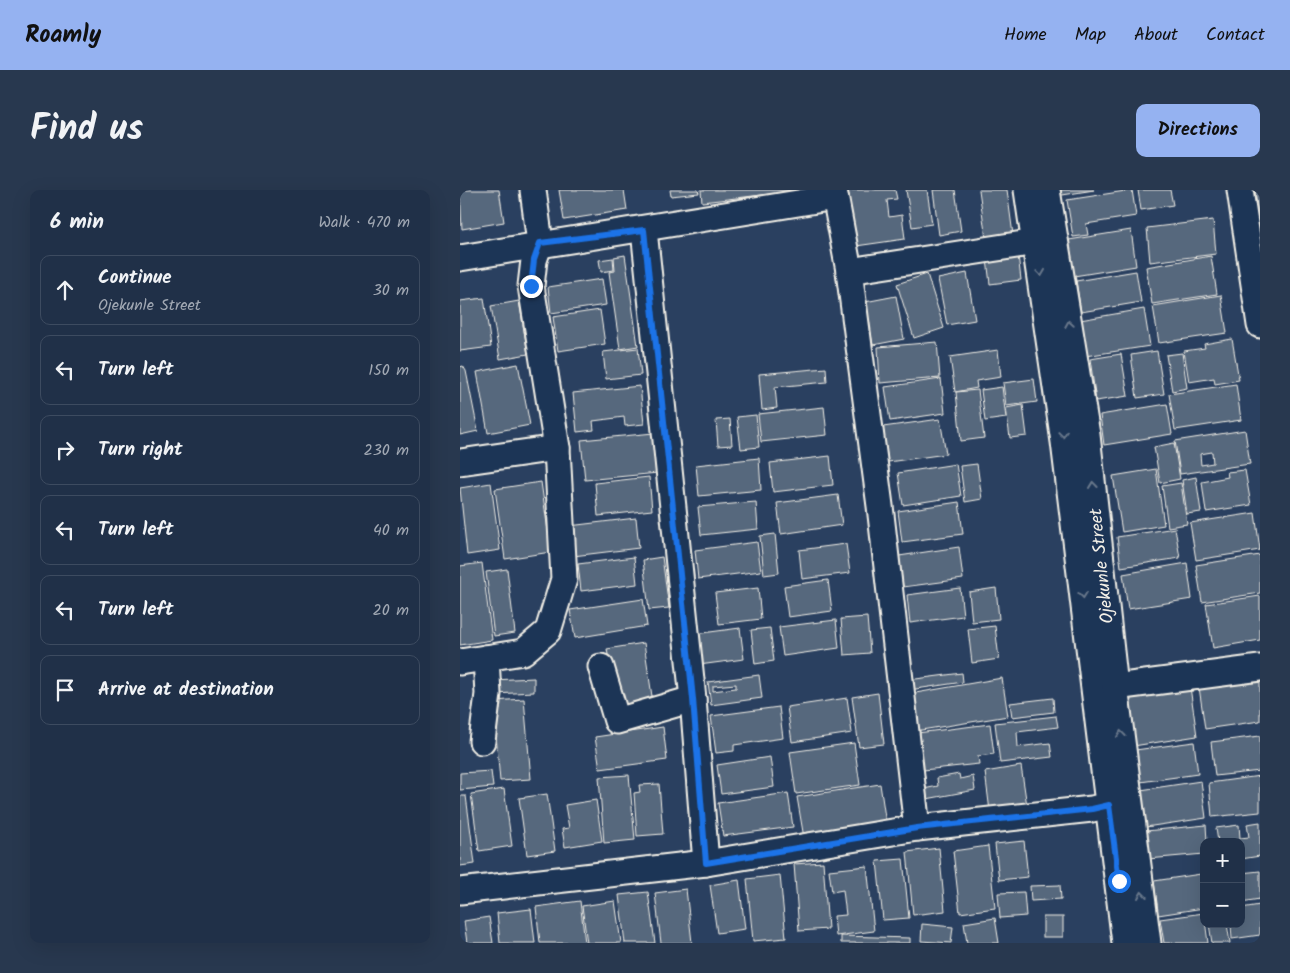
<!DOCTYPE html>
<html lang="en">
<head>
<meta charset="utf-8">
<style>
	body { margin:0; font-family:Kalam,sans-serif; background:#28384f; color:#f1f3f6 }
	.controls { position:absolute; right:15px; bottom:15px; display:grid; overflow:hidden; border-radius:10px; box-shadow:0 5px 20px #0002 }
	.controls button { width:45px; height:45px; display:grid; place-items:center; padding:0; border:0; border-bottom:1px solid #3d4b60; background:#203048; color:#f1f3f6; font:25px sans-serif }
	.stop { position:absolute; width:15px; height:15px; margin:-11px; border:4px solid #1a73e8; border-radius:50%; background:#fff }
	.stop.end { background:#1a73e8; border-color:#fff; box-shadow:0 1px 5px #0008 }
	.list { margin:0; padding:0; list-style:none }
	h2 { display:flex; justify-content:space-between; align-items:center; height:65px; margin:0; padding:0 20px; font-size:21px }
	h2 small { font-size:16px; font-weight:400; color:#a2a9b4 }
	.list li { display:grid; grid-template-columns:32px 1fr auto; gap:15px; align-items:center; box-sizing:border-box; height:70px; margin:0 10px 10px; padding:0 10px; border:1px solid #3d4b60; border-radius:10px }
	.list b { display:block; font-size:19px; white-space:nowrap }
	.list p { margin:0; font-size:16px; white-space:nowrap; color:#a2a9b4 }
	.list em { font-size:16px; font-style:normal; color:#a2a9b4 }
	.icon { flex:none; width:28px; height:28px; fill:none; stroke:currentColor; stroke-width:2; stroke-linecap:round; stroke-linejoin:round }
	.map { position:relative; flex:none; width:800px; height:753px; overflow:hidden; border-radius:10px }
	header { display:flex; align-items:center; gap:30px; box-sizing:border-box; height:70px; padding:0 25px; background:#95b2f1; color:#111 }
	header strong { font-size:24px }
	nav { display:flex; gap:28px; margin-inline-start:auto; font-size:18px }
	.intro { display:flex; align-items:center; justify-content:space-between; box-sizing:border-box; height:120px; padding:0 30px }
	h1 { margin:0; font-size:35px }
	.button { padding:12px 22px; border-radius:10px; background:#95b2f1; color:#111; font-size:18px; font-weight:700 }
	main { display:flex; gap:30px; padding:0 30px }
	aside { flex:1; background:#203048; border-radius:10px; box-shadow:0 5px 20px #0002 }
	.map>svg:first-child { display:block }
	.building { fill:#56677d; stroke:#f4f1e8; fill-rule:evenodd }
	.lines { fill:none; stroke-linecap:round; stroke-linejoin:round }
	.minor-casing { stroke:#f4f1e8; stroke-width:29 }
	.minor { stroke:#1d3557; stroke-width:25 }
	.oneway { stroke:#68778a }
	.route { stroke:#1a73e8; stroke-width:6 }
	.labels { text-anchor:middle; stroke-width:4; stroke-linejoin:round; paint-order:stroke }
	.street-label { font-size:18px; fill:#f4f1e8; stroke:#1d3557 }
</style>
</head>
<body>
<header>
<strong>Roamly</strong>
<nav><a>Home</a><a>Map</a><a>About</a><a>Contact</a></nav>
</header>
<div class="intro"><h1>Find us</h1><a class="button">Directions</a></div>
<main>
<aside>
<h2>6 min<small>Walk · 470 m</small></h2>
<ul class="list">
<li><svg class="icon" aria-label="ahead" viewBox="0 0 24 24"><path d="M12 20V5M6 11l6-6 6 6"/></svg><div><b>Continue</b><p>Ojekunle Street</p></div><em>30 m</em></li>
<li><svg class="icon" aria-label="left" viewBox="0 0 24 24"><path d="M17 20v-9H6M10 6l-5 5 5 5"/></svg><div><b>Turn left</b></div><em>150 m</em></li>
<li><svg class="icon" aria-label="right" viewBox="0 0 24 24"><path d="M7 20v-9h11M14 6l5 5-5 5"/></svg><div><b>Turn right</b></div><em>230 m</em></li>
<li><svg class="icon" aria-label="left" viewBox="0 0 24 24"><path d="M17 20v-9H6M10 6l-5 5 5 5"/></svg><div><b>Turn left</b></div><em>40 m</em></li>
<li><svg class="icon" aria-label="left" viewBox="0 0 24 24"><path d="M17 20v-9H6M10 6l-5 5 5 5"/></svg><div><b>Turn left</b></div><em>20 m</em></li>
<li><svg class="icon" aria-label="arrive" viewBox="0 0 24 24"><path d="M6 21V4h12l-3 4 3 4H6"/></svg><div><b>Arrive at destination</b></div></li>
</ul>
</aside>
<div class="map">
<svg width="800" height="753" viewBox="0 0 800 753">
	<rect width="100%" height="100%" fill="#2a4060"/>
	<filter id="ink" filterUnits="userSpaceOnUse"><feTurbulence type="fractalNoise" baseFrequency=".02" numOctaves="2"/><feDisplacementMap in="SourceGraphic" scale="10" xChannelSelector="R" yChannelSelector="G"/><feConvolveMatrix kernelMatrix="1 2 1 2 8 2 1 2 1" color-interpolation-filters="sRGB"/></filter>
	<g filter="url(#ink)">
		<g class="building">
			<path d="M0,0H39L44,32L2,39Z"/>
			<path d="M99,0H164L167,20L104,30Z"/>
			<path d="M210,0H238L239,3L211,6Z"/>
			<path d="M241,0H336V1L242,12Z"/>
			<path d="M388,0H435L437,9L427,10L429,27L442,25L445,49L396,56Z"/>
			<path d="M446,0H467L472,34L452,37Z"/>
			<path d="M473,0H495L501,41L479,45Z"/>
			<path d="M519,0H547L553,45L526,49Z"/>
			<path d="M595,0H634L596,6Z"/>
			<path d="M672,0L676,26L626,34L628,45L613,47L607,10Z"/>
			<path d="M678,0H710L713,15L681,20Z"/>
			<path d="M795,0H800V34H799Z"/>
			<path d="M753,30L756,64L690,72L687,38Z"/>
			<path d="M671,40L676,76L614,86L609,50Z"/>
			<path d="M165,65L178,156L160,159L149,82L155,81L154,67Z"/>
			<path d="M558,65L561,90L530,94L527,69Z"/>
			<path d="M751,66L757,104L692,114L686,77Z"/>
			<path d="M153,68L154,80L141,82L139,70Z"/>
			<path d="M676,81L681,112L621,122L616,91Z"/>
			<path d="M507,83L515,130L487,135L478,89Z"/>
			<path d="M467,84L484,138L454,148L437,94Z"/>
			<path d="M142,89L146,115L91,123L88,97Z"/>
			<path d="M761,105L767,143L699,153L693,116Z"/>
			<path d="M436,106L444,149L413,155L405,112Z"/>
			<path d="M24,108L31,157L0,161V111Z"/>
			<path d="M59,111L68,164L40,169L31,116Z"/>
			<path d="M684,119L690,156L625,166L620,130Z"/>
			<path d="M140,120L145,154L98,161L93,127Z"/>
			<path d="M772,149L779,190L755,194L754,188L729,192L724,161L745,158L744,154Z"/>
			<path d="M477,152L480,188L420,193L418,157Z"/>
			<path d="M178,158L181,185L146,189L143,162Z"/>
			<path d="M538,160L541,187L516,191L517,198L495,202L490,167Z"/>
			<path d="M697,161L704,204L677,208L671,165Z"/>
			<path d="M722,163L727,198L712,201L706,165Z"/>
			<path d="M661,164L668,206L636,211L630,169Z"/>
			<path d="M58,174L70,235L28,243L17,182Z"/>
			<path d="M3,176L6,181L18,241L0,245V177Z"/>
			<path d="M366,178L367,192L315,197L317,218L302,220L299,184Z"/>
			<path d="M481,189L485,223L430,231L425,197Z"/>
			<path d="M574,189L577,212L546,216L543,193Z"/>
			<path d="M776,194L781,230L715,240L709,204Z"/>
			<path d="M180,196L184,234L165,236L164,227L133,231L134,240L117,242L113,203Z"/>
			<path d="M542,197L546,228L525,231L521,200Z"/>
			<path d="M518,200L524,248L501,251L496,202Z"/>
			<path d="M707,214L712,244L644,255L640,225Z"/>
			<path d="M563,215L567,246L550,248L546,218Z"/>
			<path d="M364,217L367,245L301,252L298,224Z"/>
			<path d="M296,225L299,257L281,259L277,227Z"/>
			<path d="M270,229L272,255L258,256L256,230Z"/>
			<path d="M480,229L486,264L428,272L423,237Z"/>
			<path d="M785,240L790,274L720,284L715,251ZM752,262L753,273L741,275L740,264Z"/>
			<path d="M194,243L198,283L125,290L121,250Z"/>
			<path d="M714,253L720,289L700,293L694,257Z"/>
			<path d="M370,266L373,295L313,302L310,273Z"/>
			<path d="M299,268L301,300L239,306L236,275Z"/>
			<path d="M496,274L501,306L443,315L438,283Z"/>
			<path d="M517,274L522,309L505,312L500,276Z"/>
			<path d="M696,279L704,335L662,342L653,286Z"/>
			<path d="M785,280L791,315L746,322L742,292L768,287L767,282Z"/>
			<path d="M189,287L192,320L138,326L135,293Z"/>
			<path d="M736,287L741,322L727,324L722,290Z"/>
			<path d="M81,292L91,362L45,369L35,299Z"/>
			<path d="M31,293L40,360L7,365L0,298Z"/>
			<path d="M721,293L727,334L708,337L702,296Z"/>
			<path d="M378,305L382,335L321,344L317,313Z"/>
			<path d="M296,312L298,339L241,345L238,317Z"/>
			<path d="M499,312L503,344L442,352L438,321Z"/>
			<path d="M795,323L800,360L736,370L730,333Z"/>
			<path d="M176,328L179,358L113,366L109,336Z"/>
			<path d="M715,338L720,368L661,377L657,347Z"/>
			<path d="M315,344L319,383L304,385L300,346Z"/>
			<path d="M297,352L301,381L238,389L235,360Z"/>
			<path d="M386,354L390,383L342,389L339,360Z"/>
			<path d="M499,357L503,389L443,397L439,366Z"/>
			<path d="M800,365V403L742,412L736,375Z"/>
			<path d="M174,367L177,394L121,401L118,374Z"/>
			<path d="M202,367L209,418L189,420L183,370Z"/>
			<path d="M22,373L32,450L0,455V376Z"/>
			<path d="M727,373L732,409L668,419L663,384Z"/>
			<path d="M47,379L55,443L34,446L26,382Z"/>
			<path d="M368,390L372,421L328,427L324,396Z"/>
			<path d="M298,398L301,429L259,434L255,403Z"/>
			<path d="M500,398L503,426L450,433L447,405Z"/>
			<path d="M536,398L539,429L512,432L509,402Z"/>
			<path d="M800,406V450L753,458L746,414Z"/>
			<path d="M183,409L187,436L115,448L110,420Z"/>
			<path d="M407,427L410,463L384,465L381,429Z"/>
			<path d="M376,430L379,458L323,466L319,437Z"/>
			<path d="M535,436L539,469L512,473L508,439Z"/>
			<path d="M280,438L284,469L239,475L235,444Z"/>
			<path d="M310,438L314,471L295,474L291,440Z"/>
			<path d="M184,453L193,513L157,518L147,459Z"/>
			<path d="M502,483L503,492L449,500L448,490Z"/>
			<path d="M299,485L302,508L251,515L248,492ZM276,494V498L253,501V496Z"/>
			<path d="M800,487V531L745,539L739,497Z"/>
			<path d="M74,488V502L34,504L33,490Z"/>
			<path d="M542,488L548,526L449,542L444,505Z"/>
			<path d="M730,497L737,546L667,557L660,508Z"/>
			<path d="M418,503L424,554L399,557L392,507Z"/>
			<path d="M387,508L392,543L332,552L327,517Z"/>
			<path d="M593,508L594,522L552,527L550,513Z"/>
			<path d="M64,509L71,589L40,591L33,511Z"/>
			<path d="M319,517L323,548L274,555V561L256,563L251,526Z"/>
			<path d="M596,526L598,537L557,542L558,557L590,553L592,567L540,573L535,533Z"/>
			<path d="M530,534L534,564L518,566L519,574L454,581L449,544Z"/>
			<path d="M203,537L207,570L140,579L135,547Z"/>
			<path d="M800,546V581L755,586L751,552Z"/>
			<path d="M734,552L738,584L673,593L668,561Z"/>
			<path d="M394,553L400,595L336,604L330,562Z"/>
			<path d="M310,567L314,597L261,604L257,575Z"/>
			<path d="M561,576L567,616L530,621L525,582Z"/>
			<path d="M31,581L33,597L0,600V583Z"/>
			<path d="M499,584L500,589L513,586L515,600L461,610L459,600L478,596L477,588Z"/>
			<path d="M169,585L175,650L144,653L139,587Z"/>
			<path d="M800,586V622L752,627L749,593Z"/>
			<path d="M741,591L746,628L679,638L674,601Z"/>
			<path d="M199,594L203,644L177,646L174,603L180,602L179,595Z"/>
			<path d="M420,594L426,634L344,648L337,607Z"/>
			<path d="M44,599L52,656L19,661L11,604Z"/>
			<path d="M328,603L333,637L263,646L258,613Z"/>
			<path d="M87,604L95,661L67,665L59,608Z"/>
			<path d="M0,606H6L15,674L0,676Z"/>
			<path d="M136,610L142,651L105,657L102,639L109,638L105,615Z"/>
			<path d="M800,632V666L781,669V652H758L756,638L779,635L780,648L789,647L787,634Z"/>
			<path d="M746,635L747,652H744V664L688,669L686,641Z"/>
			<path d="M564,651L568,687L539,690L535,654Z"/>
			<path d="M528,656L535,718L500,723L493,661Z"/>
			<path d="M479,658L485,721L453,725L447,662Z"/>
			<path d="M443,669L449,728L423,730L417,671Z"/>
			<path d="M363,672L368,739L339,741L334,674Z"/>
			<path d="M407,676L414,741L376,746L374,726L386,725L383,700L372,702L369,680Z"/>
			<path d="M800,681V709L781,712V683Z"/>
			<path d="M741,684L744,718L698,725L694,691Z"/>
			<path d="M320,685L326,748L293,751L287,689Z"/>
			<path d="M279,690L285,739L257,743L250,695Z"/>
			<path d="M600,695L601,709L571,711L570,696Z"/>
			<path d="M226,699L232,753H201L195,703Z"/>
			<path d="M188,702L195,753H165L159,705Z"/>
			<path d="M564,702L566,726L540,728L538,703Z"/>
			<path d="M120,711L125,753H80L76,717Z"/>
			<path d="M155,711L161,753H127L122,716Z"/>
			<path d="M800,715V745L772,749L771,734H781V718Z"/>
			<path d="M71,719L75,753H40L37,723Z"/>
			<path d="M744,723L748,753H704L700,729Z"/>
			<path d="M29,727L33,753H7L4,731Z"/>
			<rect x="583" y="727" width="20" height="20"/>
			<path d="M535,728L539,753H507L504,733Z"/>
			<path d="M462,734L493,737L491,753L461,751Z"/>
			<path d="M749,734H767L770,753H752Z"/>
			<path d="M381,746L450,748V753H381Z"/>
		</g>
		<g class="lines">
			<defs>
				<g id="minor">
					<path d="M374,0L389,81L420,316L457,638"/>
					<path d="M567,0L604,252L665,753"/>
					<path d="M587,0L627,245L655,497L688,753"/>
					<path d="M780,0L800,135"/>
					<path d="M184,40L233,509L246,673"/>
					<path d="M0,68L375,7"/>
					<path d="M389,81L576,52"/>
					<path d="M0,272L97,258"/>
					<path d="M0,472L63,462L88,441L104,389L97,258L71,96L74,70L80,53L73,0"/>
					<path d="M141,477L157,531L233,509"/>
					<path d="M655,497L800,478"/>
					<path d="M22,551L28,504L26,468"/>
					<path d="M0,701L246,673L457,638L632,619L649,615"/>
				</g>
			</defs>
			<use href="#minor" class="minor-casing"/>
			<use href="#minor" class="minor"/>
		</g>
		<defs><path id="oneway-chevron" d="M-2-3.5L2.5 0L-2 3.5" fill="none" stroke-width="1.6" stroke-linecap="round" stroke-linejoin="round" transform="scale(1.25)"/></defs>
		<g class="oneway">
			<use href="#oneway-chevron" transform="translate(581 83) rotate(82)"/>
			<use href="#oneway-chevron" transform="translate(609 134) rotate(-99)"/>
			<use href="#oneway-chevron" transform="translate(603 244) rotate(82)"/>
			<use href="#oneway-chevron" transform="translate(633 295) rotate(-96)"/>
			<use href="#oneway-chevron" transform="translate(623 405) rotate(83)"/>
			<use href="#oneway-chevron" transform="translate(661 544) rotate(-97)"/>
			<use href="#oneway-chevron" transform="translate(682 705) rotate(-97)"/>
		</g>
	</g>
	<g class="lines" filter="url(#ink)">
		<path class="route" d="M71,96L74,70L80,53L184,40L233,509L246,673L457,638L632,619L649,615L659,691"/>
	</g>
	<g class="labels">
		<g class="street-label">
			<text transform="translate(641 376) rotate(-96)" y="6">Ojekunle Street</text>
		</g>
	</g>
</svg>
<div class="controls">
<button>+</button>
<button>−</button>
</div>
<div class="stop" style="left:659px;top:691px"></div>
<div class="stop end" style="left:71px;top:96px"></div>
</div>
</main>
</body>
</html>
